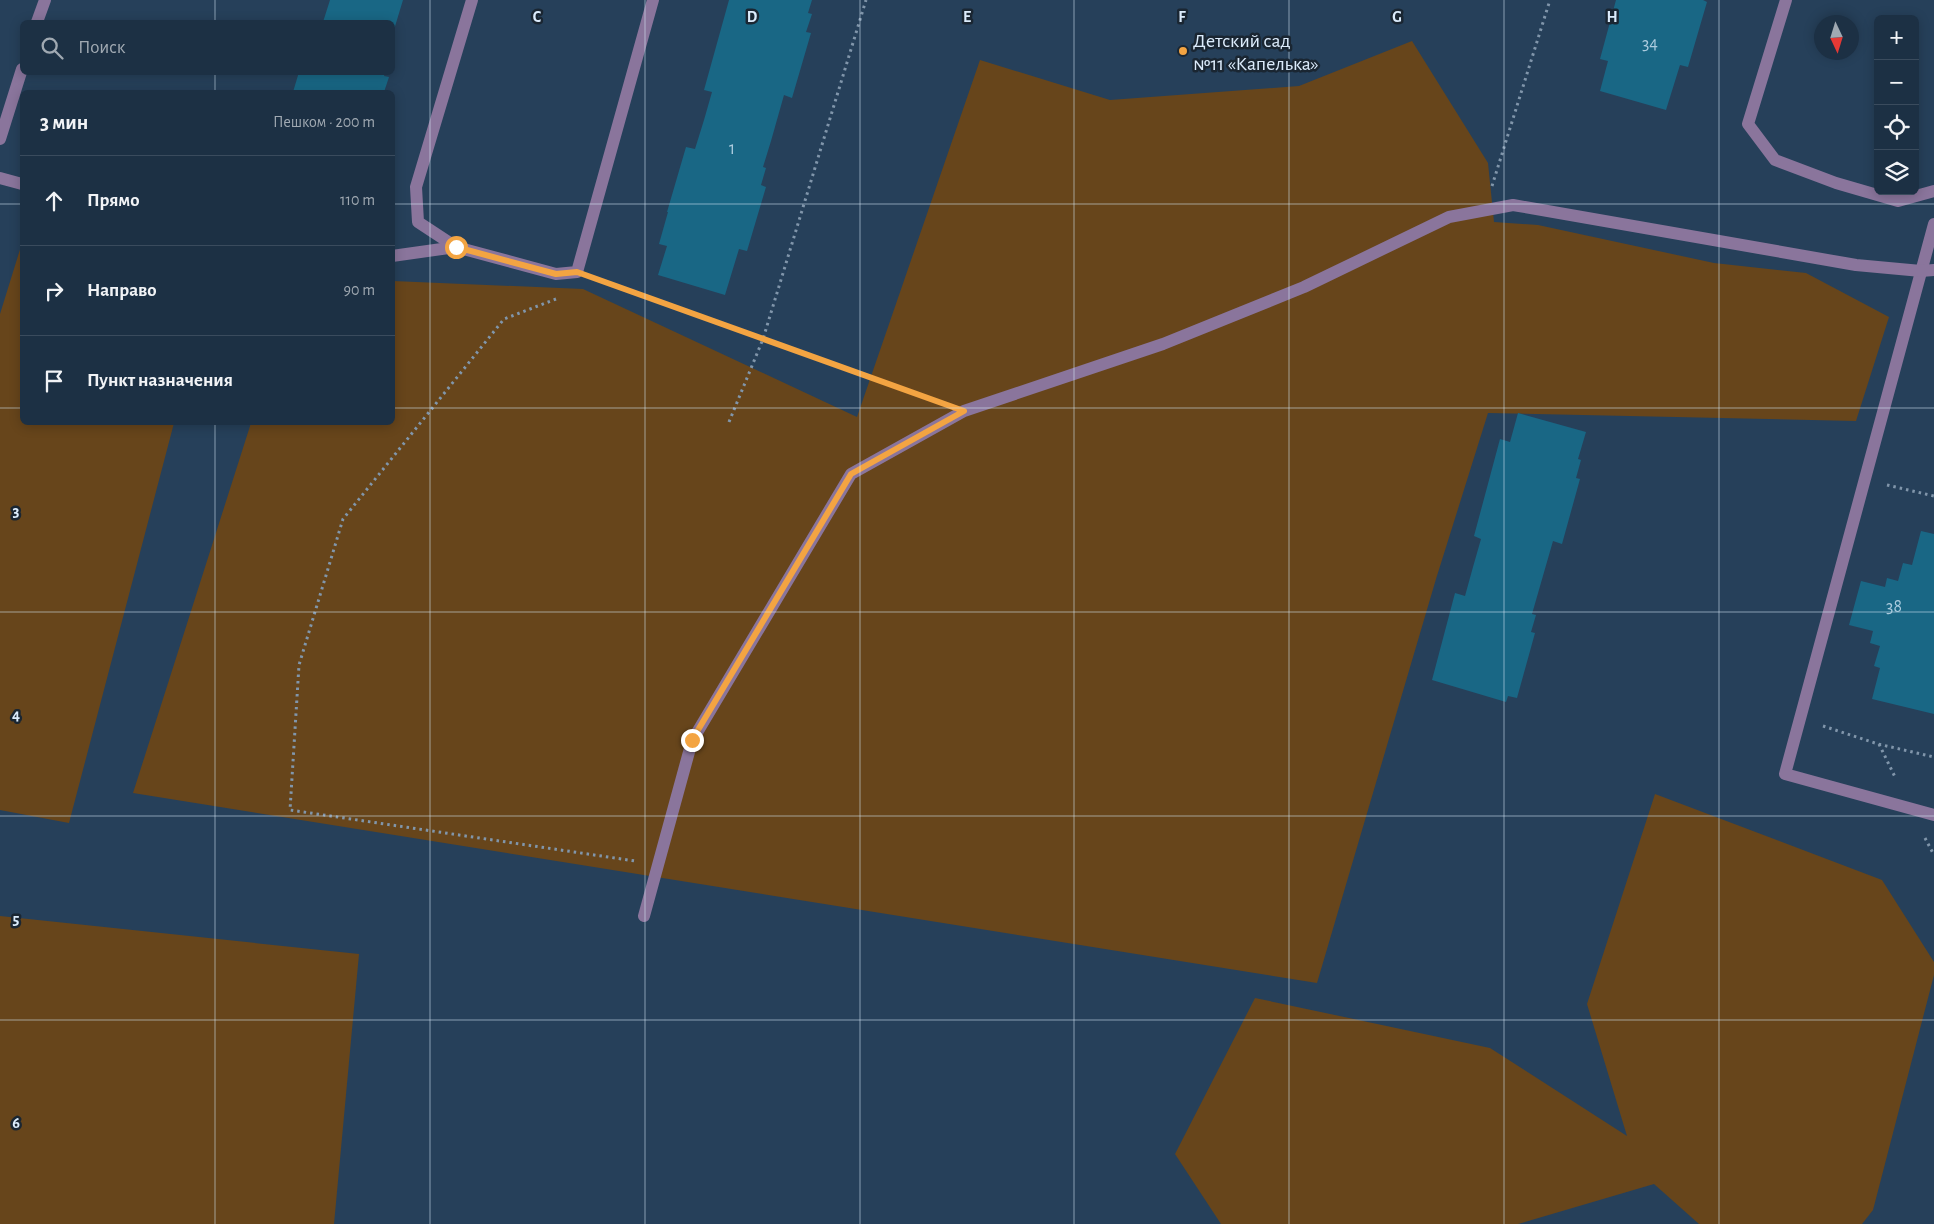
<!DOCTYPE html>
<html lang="ru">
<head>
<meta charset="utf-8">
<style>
	body { margin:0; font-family:"Alegreya Sans",sans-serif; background:#293c4f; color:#f1f3f6 }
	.controls { position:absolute; right:15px; top:15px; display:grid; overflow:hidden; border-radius:8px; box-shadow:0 2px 12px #0003 }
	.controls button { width:45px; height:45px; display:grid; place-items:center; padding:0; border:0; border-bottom:1px solid #3a4b5d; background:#1c3044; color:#f1f3f6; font:25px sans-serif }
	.compass { position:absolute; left:1814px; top:15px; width:45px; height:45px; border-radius:50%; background:#1c3044; box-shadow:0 2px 12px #0003; rotate:176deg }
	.stop { position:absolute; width:15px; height:15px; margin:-11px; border:4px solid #f3a442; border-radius:50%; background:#fff }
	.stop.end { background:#f3a442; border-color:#fff; box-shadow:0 1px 5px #0008 }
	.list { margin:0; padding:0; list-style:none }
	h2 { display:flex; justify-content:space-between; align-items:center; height:65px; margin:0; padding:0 20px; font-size:21px }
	h2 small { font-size:16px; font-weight:400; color:#a0a9b2 }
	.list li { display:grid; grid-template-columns:32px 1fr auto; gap:15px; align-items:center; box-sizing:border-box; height:90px; padding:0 20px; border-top:1px solid #3a4b5d }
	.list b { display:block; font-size:19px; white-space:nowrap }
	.list em { font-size:16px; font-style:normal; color:#a0a9b2 }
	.icon { flex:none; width:28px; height:28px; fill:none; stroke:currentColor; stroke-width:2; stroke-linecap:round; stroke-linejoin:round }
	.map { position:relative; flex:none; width:1934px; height:1224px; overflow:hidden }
	.search { position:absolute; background:#1c3044; box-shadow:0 2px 12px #0003; left:20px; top:20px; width:375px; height:55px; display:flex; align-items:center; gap:12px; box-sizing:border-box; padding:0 18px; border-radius:8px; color:#a0a9b2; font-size:19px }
	.panel { position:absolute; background:#1c3044; box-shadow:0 2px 12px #0003; left:20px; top:90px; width:375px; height:335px; border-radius:8px }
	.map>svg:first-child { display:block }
	.green { fill:#67451b }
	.building { fill:#196785 }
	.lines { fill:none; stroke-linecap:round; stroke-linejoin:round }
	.path { stroke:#8196ab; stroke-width:3; stroke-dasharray:2.5 4; stroke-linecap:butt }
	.minor { stroke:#8a759c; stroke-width:12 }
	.route { stroke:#f3a442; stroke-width:6 }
	.grid { fill:none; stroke:#dcecfc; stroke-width:1; stroke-opacity:0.55 }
	.poi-dot { fill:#f3a442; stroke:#1a2632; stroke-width:2 }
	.labels { text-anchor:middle; stroke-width:5; stroke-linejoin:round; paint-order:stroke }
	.number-label { font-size:18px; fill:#abcbde }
	.poi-label { font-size:20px; fill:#dcecfc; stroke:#1a2632; text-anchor:start }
	.grid-label { font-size:16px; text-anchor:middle; font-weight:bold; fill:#dcecfc; stroke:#1a2632; stroke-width:5; stroke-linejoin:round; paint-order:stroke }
</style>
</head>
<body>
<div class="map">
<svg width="1934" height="1224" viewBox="0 0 1934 1224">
	<rect width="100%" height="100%" fill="#26405a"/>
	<g class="green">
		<path d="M1412,41L1488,163L1494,222L1538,225L1714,263L1806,273L1889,317L1856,421L1488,413L1436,579L1317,983L133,793L251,423L392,422L393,281L583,289L857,417L980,60L1110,100L1299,86Z"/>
		<path d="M22,243V422L174,423L69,823L0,810V314Z"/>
		<path d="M1655,794L1882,880L1934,962V975L1873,1210L1862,1224H1699L1654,1184L1518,1224H1221L1175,1154L1255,998L1490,1048L1627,1136L1587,1004Z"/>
		<path d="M0,916L359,954L334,1224H0Z"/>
	</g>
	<g class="building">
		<path d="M330,0H403L393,33L392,22H323Z"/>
		<path d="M729,0H812L808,13L812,14L806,32L811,33L792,98L784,95L771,141L763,167L766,168L761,185L766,187L747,251L739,249L725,295L658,275L667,246L659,244L668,212H667L686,147L695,149L704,120L712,92L704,90Z"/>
		<path d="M1616,0H1703L1707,2L1688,67L1680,65L1666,110L1600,91L1608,61L1600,59Z"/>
		<path d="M299,72H385L384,76L389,77L384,92H293Z"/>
		<path d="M1518,413L1586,432L1578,459L1581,460L1576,478L1580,479L1562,544L1553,541L1532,614L1536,615L1531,632L1535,633L1517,698L1508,696L1506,702L1432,680L1455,593L1465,596L1473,567L1481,539L1474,536L1500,439L1510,442Z"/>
		<path d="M1921,531L1934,534V714L1872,699L1880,668L1874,666L1880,646L1870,643L1873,631L1849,625L1861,581L1885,587L1887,578L1898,581L1903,563L1912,565Z"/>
	</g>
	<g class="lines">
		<g class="path">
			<path d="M1492,186L1550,0"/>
			<path d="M599,280L935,400"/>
			<path d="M556,299L504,319L343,519L299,665L290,810L635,861"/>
			<path d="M729,422L763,339L866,0"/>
			<path d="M1887,485L1934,496"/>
			<path d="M1823,726L1878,744L1934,757"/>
			<path d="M1879,744L1896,779"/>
			<path d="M1925,838L1934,855"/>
		</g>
		<g class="minor">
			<path d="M472,0L416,187L418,222L456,247L556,274L577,272L653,0"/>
			<path d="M1786,0L1748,124L1775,160L1836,183L1898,201L1934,191"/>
			<path d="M37,22L45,0"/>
			<path d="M0,139L22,69"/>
			<path d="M0,178L22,184"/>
			<path d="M1934,224L1785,774L1934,815"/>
			<path d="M392,256L456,247"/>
			<path d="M644,916L692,741L851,474L964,411L1163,344L1304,287L1449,217L1513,205L1856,265L1921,271L1934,270"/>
		</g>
	</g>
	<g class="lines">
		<path class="route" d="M456,247L556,274L577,272L964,411L851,474L692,740"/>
	</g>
	<path class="grid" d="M215,0V22M430,0V1224M645,0V1224M860,0V1224M1074,0V1224M1289,0V1224M1504,0V1224M1719,0V1224M215,72V92M0,204H22M392,204H1934M0,408H22M392,408H1934M215,422V1224M0,612H1934M0,816H1934M0,1020H1934"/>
	<circle class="poi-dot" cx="1183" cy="51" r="5"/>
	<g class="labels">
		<g class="number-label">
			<text x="1650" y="49">34</text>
			<text x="732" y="154">1</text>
			<text x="1894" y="612">38</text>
		</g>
		<g class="poi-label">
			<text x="1193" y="47">Детский сад<tspan x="1193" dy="23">№11 «Капелька»</tspan></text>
		</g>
	</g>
	<g class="grid-label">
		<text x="537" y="22">C</text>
		<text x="752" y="22">D</text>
		<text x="967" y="22">E</text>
		<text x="1182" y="22">F</text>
		<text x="1397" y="22">G</text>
		<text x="1612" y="22">H</text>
		<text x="16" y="516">3</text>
		<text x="16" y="720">4</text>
		<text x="16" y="924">5</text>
		<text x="16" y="1128">6</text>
	</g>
</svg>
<div class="controls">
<button>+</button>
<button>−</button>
<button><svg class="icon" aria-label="locate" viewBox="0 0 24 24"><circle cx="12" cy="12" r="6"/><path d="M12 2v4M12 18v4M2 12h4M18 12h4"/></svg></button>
<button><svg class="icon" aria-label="layers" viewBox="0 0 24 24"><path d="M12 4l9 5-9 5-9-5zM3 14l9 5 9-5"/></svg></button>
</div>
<svg class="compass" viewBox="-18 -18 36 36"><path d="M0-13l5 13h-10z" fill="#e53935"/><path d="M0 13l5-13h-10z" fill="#a0a9b2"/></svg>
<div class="stop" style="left:456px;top:247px"></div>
<div class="stop end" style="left:692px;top:740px"></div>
<div class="search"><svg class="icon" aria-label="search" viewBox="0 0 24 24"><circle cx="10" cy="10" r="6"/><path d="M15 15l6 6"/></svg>Поиск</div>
<section class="panel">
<h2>3 мин<small>Пешком · 200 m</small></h2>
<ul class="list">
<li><svg class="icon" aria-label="ahead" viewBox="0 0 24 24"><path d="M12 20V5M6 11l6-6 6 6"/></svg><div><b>Прямо</b></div><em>110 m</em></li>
<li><svg class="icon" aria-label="right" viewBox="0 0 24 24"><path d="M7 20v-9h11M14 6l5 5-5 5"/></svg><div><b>Направо</b></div><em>90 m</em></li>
<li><svg class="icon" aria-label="arrive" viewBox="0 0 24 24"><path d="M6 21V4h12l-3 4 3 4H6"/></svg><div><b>Пункт назначения</b></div></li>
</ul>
</section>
</div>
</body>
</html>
